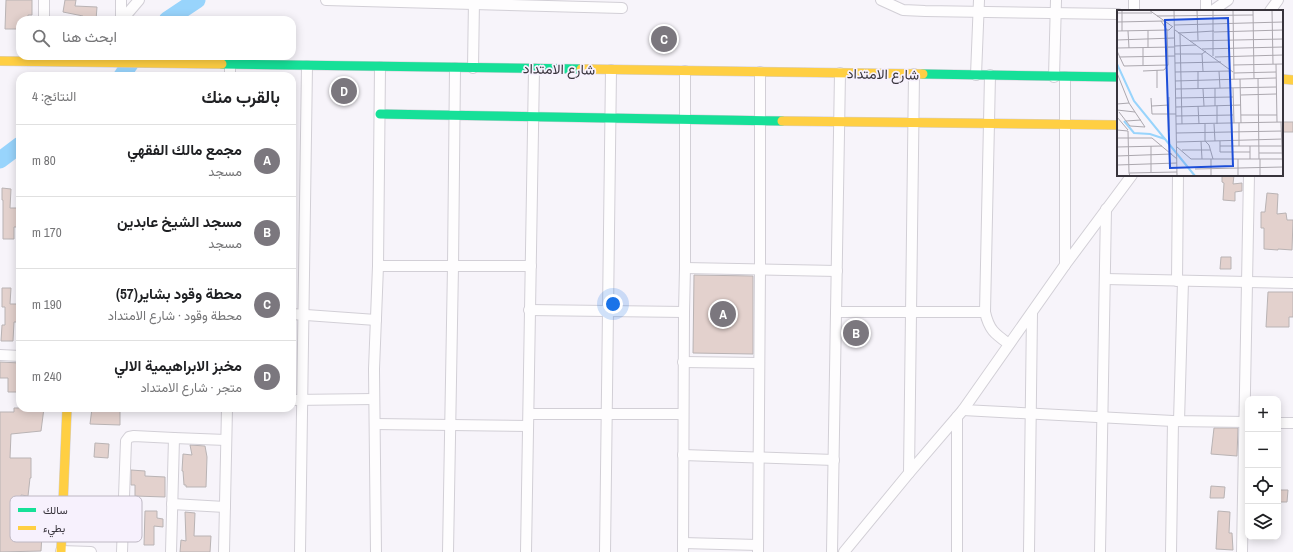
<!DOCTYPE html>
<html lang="ar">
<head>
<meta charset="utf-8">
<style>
	body { margin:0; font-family:"Archivo Narrow",Vazirmatn,sans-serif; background:#f6f6f6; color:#202124; direction:rtl }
	.controls { position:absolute; right:12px; bottom:12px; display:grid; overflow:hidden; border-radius:8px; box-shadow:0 2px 10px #0003 }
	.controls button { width:36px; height:36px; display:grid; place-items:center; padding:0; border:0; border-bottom:1px solid #e0e0e0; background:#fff; color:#202124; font:20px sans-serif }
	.you { position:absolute; left:613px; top:304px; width:14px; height:14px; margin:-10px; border:3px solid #fff; border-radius:50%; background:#1a73e8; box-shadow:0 0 0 6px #1a73e833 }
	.badge { display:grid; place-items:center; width:26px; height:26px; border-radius:50%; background:#7b777e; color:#fff; font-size:13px; font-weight:700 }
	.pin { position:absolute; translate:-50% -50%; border:2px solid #fff; box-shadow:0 1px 4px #0006 }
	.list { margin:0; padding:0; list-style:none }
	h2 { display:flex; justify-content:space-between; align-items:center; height:52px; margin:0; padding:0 16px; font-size:17px }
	h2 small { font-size:13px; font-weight:400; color:#757577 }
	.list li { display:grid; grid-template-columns:26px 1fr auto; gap:12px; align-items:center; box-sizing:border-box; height:72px; padding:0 16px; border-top:1px solid #e0e0e0 }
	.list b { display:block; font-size:15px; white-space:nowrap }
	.list p { margin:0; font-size:13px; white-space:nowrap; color:#757577 }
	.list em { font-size:13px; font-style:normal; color:#757577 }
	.icon { flex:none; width:22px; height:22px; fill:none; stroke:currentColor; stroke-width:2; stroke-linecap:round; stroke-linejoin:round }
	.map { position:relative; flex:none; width:1293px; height:552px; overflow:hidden; direction:ltr }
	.search { position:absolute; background:#fff; box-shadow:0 2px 10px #0003; left:16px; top:16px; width:280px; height:44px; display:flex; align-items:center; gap:10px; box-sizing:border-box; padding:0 14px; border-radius:12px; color:#757577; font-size:15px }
	.panel { position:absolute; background:#fff; box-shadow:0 2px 10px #0003; left:16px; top:72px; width:280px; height:340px; border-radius:12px; direction:rtl }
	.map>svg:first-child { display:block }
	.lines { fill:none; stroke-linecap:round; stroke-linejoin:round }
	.river { stroke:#98d4fc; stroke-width:17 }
	.building { fill:#e3d1cd; stroke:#b9b3b4 }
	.street-casing { stroke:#d2cfd6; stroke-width:12 }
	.fast-casing { stroke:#d2cfd6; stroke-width:10 }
	.slow-casing { stroke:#d2cfd6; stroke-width:10 }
	.street { stroke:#fefdfe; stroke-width:10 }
	.fast { stroke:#16e098; stroke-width:9 }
	.slow { stroke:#ffcf43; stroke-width:9 }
	.labels { text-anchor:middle; stroke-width:3.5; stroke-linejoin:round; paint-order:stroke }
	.street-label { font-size:14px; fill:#38343c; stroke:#f7f1fd }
	.inset-river { fill:none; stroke:#98d4fc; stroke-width:2 }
	.inset-road { fill:none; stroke:#aba7ae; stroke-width:1 }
	.view { fill:#1d4ed8; fill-opacity:0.15; stroke:#1d4ed8; stroke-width:2 }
	.inset-edge { fill:none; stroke:#38343c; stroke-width:2 }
	.key { fill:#f7f1fd; stroke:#beb8c3; stroke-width:1 }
	.key-label { font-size:11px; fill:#38343c }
</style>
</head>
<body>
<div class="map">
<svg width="1293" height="552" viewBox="0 0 1293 552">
	<rect width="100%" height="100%" fill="#f7f4fa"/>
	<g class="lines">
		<g class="river">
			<path d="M167,20L197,0"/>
			<path d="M122,76L135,56"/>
			<path d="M0,160L20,145"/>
		</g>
	</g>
	<g class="building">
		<path d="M6,0H32V15H28V20H20V29H5Z"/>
		<path d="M65,0H76L75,6L97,7L96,20H83V16L63,12Z"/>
		<rect x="1282" y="122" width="11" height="10"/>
		<path d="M1222,175H1234L1233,184L1242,183V191L1235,192V201L1223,200L1224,183L1222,182Z"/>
		<path d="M2,188L11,189L10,208H17V227H14V239H3V200H2Z"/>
		<path d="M1267,193L1278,194L1277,214L1286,213L1287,220H1293L1292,250L1278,249V250L1264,249V228H1261V212H1265Z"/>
		<path d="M1221,257H1231V269H1220Z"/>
		<path d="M694,275L753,276V354L693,353Z"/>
		<path d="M2,288H11L10,304H17V322H14L13,341H1L2,325H5V307H2Z"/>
		<path d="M1268,292H1293V317H1289V327H1266Z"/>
		<path d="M0,362L20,363L19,392H8V378H0Z"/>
		<path d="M14,408H44L41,431L11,434L10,458H31V478H30L28,496L21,495L20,510L26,511L25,519H31V533L42,534L41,551L0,552V412H14Z"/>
		<path d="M92,408H120V425L90,424Z"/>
		<path d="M1214,428H1238L1237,456L1211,454Z"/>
		<path d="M95,443L109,444L108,458L94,457Z"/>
		<path d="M190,445L205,446L207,457L206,487H186V485H184L183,471H182L183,454L192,455Z"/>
		<path d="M131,470L145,471V476L165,477V497L135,496V485H131Z"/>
		<path d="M1211,486L1225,487L1224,498H1210Z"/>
		<path d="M1278,490H1288L1287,502H1278Z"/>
		<path d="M145,511H157V518L163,519V527L154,526V545H144Z"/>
		<path d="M1218,511L1230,512L1229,533H1232L1233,550L1216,549Z"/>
		<path d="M185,512L195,513L194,536H211L210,552H180L181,540L186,541Z"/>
	</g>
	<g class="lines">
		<defs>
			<g id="street">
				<path d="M121,0V20"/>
				<path d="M326,0L622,8"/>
				<path d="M881,0L903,10L925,11L1118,14"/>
				<path d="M1134,11V0"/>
				<path d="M1206,11V0"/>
				<path d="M1212,11L1228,0"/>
				<path d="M1270,11L1278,0"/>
				<path d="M44,20V0"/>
				<path d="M122,20L139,0"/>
				<path d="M473,68L474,0"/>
				<path d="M976,75L979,0"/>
				<path d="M230,76V65"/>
				<path d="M1054,77L1056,0"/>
				<path d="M1065,265V77"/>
				<path d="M378,266H531"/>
				<path d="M685,268L837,271"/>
				<path d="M1105,279L1293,283"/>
				<path d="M1177,281L1178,175"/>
				<path d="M529,310L684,312"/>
				<path d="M836,312H985C989,330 995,334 1009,344"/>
				<path d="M985,312L990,75"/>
				<path d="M292,314L376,320"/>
				<path d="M0,355L20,356"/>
				<path d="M683,362L759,363"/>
				<path d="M292,400L374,399"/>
				<path d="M963,410L1173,421L1248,422"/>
				<path d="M529,414H683"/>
				<path d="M957,417V552"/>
				<path d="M1179,421L1183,281"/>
				<path d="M1278,423H1293"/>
				<path d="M375,424L528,426"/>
				<path d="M683,455L834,460"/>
				<path d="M909,473L914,74"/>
				<path d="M172,504L225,507"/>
				<path d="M683,543L758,545"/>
				<path d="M61,551L91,552"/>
				<path d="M122,552L126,441L129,437L134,436L174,438"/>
				<path d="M171,552L174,438L226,440"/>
				<path d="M224,552L227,408"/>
				<path d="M300,552L307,66"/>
				<path d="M376,552L374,369L378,266L380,67"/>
				<path d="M448,552L453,266L455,68"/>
				<path d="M526,552L534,69"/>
				<path d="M605,552L611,70"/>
				<path d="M683,552L684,312L685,268V71"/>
				<path d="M758,552L760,269V72"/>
				<path d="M832,552L840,73"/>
				<path d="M844,552L909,473L963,410L1065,265L1132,175"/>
				<path d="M1029,552L1032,313"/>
				<path d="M1100,552L1106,209"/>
				<path d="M1171,552L1173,421"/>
				<path d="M1242,552L1249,175"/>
			</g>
			<g id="fast">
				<path d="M222,64L581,69"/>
				<path d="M923,74L1118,77"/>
				<path d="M380,114L782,121"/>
			</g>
			<g id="slow">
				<path d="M0,61L222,64"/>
				<path d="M581,69L923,74"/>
				<path d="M1282,79L1293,80"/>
				<path d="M782,121L1118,125"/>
				<path d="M61,552L67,408"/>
			</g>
		</defs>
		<use href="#street" class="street-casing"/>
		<use href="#fast" class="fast-casing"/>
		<use href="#slow" class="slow-casing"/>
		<use href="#street" class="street"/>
		<use href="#fast" class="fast"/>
		<use href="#slow" class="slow"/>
	</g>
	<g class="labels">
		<g class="street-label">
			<text transform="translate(559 69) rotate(1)" y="5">شارع الامتداد</text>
			<text transform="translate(883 74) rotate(1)" y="5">شارع الامتداد</text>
		</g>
	</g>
	<g transform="translate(1117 10)">
		<rect width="166" height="166" fill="#f7f4fa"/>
		<path class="inset-river" d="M0,54L17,91L78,166M7,111L17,123L33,124L48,129"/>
		<path class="inset-road" d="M5,0V21M32,0L56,17M57,0L60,166M80,0L81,30M96,0V46M116,0L117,69M136,0L137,68M155,0L156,54M0,3H35M40,6L136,5M0,12L47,11M57,15L166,12M31,20V38M58,20L116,62M0,21L52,20L55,17M11,21L12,38M81,22L97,21M97,22L166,20M61,23L81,22M63,24L65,114M0,30L57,28M73,31L166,29M58,36L79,35M0,38L57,37M26,38V55M85,39L166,37M0,41L7,56L51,55M58,44H85M2,47L58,46M98,47L166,45M58,53L104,52M159,54L160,112M116,55L166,54M40,60V78M26,61L47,60L51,55L50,20L44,11M81,61V79M86,61L85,44L89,41M102,61L103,78M58,62L114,61M0,63L12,93L28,117L13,116L9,111M117,63L159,62M141,68L142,149M123,69L124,113M58,71L159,68M98,78V96M116,78L117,113M59,79L159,77M86,79L87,96M124,85L159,84M52,87V121M34,88L35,104H59M59,88L116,87M0,94L12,93M35,96L52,95M81,96L82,114M100,96V114M59,97L124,95M0,100L18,102M2,102L9,111L24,110M124,105H160M59,106L116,105M0,107L11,120M164,112L166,166M122,113V136M59,114L166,112M88,114V131L92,135L96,149M97,114L98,131M0,120L11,121L12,163M59,123L166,121M0,128H35L60,149M84,131L85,149M103,131V136H166M60,132L166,129M34,136V162M103,136V142H133M133,136V149M0,137L45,136M60,137L74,149H166M65,140H93M142,143H165M0,146L55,144M94,149V166M143,149V166M0,155L60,153M78,159L166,157M13,166L12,163L60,162M121,166V149"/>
		<path class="view" d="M111,8L116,156L53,158L48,10Z"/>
		<rect width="166" height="166" class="inset-edge"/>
	</g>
	<rect x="10" y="496" width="132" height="46" rx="6" class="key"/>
	<rect x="18" y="508" width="18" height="4" fill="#16e098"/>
	<rect x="18" y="526" width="18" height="4" fill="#ffcf43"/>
	<g class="key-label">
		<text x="43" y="514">سالك</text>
		<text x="43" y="532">بطيء</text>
	</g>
</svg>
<div class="controls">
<button>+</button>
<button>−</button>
<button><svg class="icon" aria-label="locate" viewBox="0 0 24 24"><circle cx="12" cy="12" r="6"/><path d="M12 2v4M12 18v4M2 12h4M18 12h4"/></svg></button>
<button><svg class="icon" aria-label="layers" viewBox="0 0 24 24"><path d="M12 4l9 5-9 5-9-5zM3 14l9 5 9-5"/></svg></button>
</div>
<div class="you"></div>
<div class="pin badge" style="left:723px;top:314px">A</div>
<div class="pin badge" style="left:856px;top:333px">B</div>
<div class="pin badge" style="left:664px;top:39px">C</div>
<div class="pin badge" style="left:344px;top:91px">D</div>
<div class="search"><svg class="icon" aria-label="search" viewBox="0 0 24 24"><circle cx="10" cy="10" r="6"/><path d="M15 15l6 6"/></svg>ابحث هنا</div>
<section class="panel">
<h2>بالقرب منك<small>النتائج: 4</small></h2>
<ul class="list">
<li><span class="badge">A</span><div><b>مجمع مالك الفقهي</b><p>مسجد</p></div><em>80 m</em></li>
<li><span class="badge">B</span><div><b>مسجد الشيخ عابدين</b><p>مسجد</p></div><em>170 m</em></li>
<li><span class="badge">C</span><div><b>محطة وقود بشاير(57)</b><p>محطة وقود · شارع الامتداد</p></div><em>190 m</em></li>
<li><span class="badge">D</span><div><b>مخبز الابراهيمية الالي</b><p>متجر · شارع الامتداد</p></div><em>240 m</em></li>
</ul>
</section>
</div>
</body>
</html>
